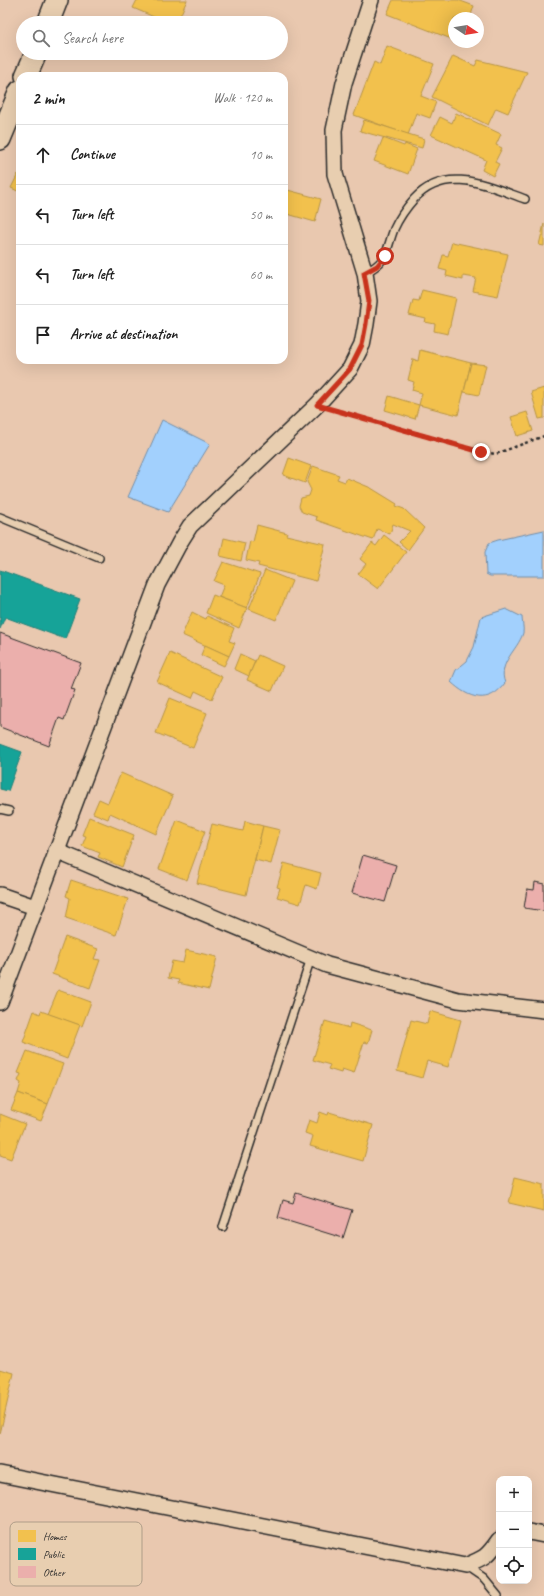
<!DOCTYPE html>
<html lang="en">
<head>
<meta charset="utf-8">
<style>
	body { margin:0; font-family:Caveat,sans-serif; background:#f2f2f2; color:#222 }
	.controls { position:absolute; right:12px; bottom:12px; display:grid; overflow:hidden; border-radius:8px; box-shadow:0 4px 16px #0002 }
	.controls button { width:36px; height:36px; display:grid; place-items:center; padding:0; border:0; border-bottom:1px solid #e0e0e0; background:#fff; color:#222; font:20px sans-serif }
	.compass { position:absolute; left:448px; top:12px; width:36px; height:36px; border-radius:50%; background:#fff; box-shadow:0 4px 16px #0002; rotate:102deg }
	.stop { position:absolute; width:12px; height:12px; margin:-9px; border:3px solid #c8321e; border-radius:50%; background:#fff }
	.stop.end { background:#c8321e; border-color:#fff; box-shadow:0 1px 4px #0008 }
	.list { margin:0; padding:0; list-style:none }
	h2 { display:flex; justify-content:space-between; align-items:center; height:52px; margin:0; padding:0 16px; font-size:17px }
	h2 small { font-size:13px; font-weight:400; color:#767676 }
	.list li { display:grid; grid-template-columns:26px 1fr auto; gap:12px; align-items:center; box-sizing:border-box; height:60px; padding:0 16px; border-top:1px solid #e0e0e0 }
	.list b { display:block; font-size:15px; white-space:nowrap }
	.list em { font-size:13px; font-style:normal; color:#767676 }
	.icon { flex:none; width:22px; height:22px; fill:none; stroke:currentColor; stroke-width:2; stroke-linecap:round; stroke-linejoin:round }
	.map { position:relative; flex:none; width:544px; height:1596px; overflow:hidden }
	.search { position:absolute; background:#fff; box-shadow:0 4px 16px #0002; left:16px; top:16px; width:272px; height:44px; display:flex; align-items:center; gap:10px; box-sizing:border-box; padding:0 14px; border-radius:22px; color:#767676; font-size:15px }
	.panel { position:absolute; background:#fff; box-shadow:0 4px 16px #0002; left:16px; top:72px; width:272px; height:292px; border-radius:12px }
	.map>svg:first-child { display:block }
	.water { fill:#a2d0fd; stroke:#728ea9 }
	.homes { fill:#f2c14e; stroke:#b69444 }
	.public { fill:#17a398; stroke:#1d7f77 }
	.building { fill:#ebafac; stroke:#2b2b2b }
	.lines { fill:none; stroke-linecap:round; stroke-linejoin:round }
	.lane-casing { stroke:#2b2b2b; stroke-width:10 }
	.street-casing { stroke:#2b2b2b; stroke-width:18 }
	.secondary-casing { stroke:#2b2b2b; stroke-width:24 }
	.path { stroke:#2b2b2b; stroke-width:2.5; stroke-dasharray:3 3; stroke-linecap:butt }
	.lane { stroke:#e8ceb0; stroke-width:7 }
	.street { stroke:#e8ceb0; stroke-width:15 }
	.secondary { stroke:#e8ceb0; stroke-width:21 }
	.route { stroke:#c8321e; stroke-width:5 }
	.key { fill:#e8ceb0; stroke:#af9d88; stroke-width:1 }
	.key-label { font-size:11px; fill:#2b2b2b }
</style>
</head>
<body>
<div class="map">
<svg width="544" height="1596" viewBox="0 0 544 1596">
	<rect width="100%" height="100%" fill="#e9c8af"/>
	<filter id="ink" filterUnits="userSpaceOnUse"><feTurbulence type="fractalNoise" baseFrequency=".025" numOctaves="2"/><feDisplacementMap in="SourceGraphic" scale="8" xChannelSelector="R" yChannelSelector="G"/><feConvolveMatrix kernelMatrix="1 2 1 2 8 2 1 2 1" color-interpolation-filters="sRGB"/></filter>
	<g filter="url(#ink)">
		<g class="water">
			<path d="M162,420L210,444L168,512L128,497Z"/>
			<path d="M544,530V576H490L486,574L485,552L489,543L498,540Z"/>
			<path d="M506,609L522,617C522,622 524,628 523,633C518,650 497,663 505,683C489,705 469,699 451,682L456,670L467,661L474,647L481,617Z"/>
		</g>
		<g class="homes">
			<path d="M137,0H187L177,23H168L133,8Z"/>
			<path d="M393,0H458L474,6L470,18H454V40L387,14Z"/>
			<path d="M387,46L434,64L421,96L436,102L430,118L416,113L408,135L354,115L374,62L380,65Z"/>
			<path d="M453,56L475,66L478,60L527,72L508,113L496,108L488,125L432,97Z"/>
			<path d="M456,113L501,134L496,145L502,148L495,162L499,164L493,176L482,170L486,160L431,135L440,117L452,123Z"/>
			<path d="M364,120L424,139L422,148L360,131Z"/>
			<path d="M383,138L404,146L405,144L417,149L408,174L374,161Z"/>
			<path d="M18,174L20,175V192L11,188Z"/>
			<path d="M284,189L321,199L315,222L284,213Z"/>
			<path d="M544,224V246L539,245Z"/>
			<path d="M452,242L508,254L498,296L473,291L476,278L463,276V280L446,276L447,271L439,269L443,255L448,256Z"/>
			<path d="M422,290L456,298L448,334L434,331L435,324L425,322L426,319L409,315L413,300L419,301Z"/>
			<path d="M420,350L471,363L458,415L419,405L422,393L412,390L414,382L408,380L413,359L418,361Z"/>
			<path d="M471,363L486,365L479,395L464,392Z"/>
			<path d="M544,388V418L539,419L531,392Z"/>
			<path d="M389,396L419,405L415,419L385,410Z"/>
			<path d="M527,412L533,431L517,436L511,417Z"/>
			<path d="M289,458L311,466L305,483L283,475Z"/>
			<path d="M313,466L339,475L337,479L345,482L347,478L371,488L397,504L396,506L404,509L424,528L408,550L399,542L410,531L393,524L390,534L377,529L373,540L316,520L317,517L302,512L299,506L301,498L309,496L311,490L307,482Z"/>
			<path d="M257,525L287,533L286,535L325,544L316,581L258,566L259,563L246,560L250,541L253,542Z"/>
			<path d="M384,535L406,552L378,589L358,574L366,564L360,559L372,543L376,546Z"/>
			<path d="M224,538L245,543L241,561L220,556Z"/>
			<path d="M223,562L260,574L247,608L219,597L224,585L214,581Z"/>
			<path d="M265,570L292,581L276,620L249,609Z"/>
			<path d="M213,595L247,608L239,628L206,613Z"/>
			<path d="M192,612L206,619L207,616L234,628L229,641L235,643L229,656L182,635Z"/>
			<path d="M205,645L229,656L224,666L201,655Z"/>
			<path d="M170,653L222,677L212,699L195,691L192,698L157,682Z"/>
			<path d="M240,654L255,661L249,676L234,669Z"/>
			<path d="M258,655L283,666L272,691L247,680Z"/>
			<path d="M170,698L207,713L193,748L156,733Z"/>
			<path d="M121,773L173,796L156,834L110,813L108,819L93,813L99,799L108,803Z"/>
			<path d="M89,817L134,835L122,867L98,857L100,853L82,846L86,836L82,835Z"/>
			<path d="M177,820L205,831L187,880L159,869Z"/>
			<path d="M245,821L263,826L246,895L197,883L212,824L243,831Z"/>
			<path d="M263,826L280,830L271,864L255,860Z"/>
			<path d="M284,863L321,873L317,889L306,885L300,904L277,897L280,888L277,887Z"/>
			<path d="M71,880L128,899L116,935L66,918L70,898L66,896Z"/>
			<path d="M65,937L98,949L94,959L100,960L90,988L52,974Z"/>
			<path d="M186,950L217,957L209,990L178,983L179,980L168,978L172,961L183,963Z"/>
			<path d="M58,990L91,1002L82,1026L48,1014Z"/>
			<path d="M34,1011L40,1014L41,1011L80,1025L67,1059L23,1042Z"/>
			<path d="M430,1011L461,1020L448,1067L427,1061L422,1078L397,1071L411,1020L427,1024Z"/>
			<path d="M325,1021L349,1028L350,1023L372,1030L368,1043L364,1042L354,1073L342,1069L341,1073L328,1069L330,1065L313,1060Z"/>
			<path d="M27,1051L63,1064L48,1104L18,1093L21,1083L18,1081L21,1074L18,1073Z"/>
			<path d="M18,1093L48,1104L41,1121L11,1110Z"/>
			<path d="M320,1112L328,1115L329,1112L373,1125L363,1161L310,1146L313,1136L305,1133L309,1120L317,1123Z"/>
			<path d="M0,1114L25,1124L11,1159L0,1155Z"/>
			<path d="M515,1177L544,1184V1211L509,1203Z"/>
			<path d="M0,1369L14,1373L0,1434Z"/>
		</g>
		<g class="public">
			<path d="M0,570L80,599L65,639L5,617L0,629Z"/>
			<path d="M0,744L22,752L8,791L0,789Z"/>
		</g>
		<g class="building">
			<path d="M0,633L81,663L71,689L75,690L64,720L59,718L49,746L0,727Z"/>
			<path d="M363,855L396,865L385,902L352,893Z"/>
			<path d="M535,882L544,884V911L524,908L527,889L534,890Z"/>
			<path d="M296,1193L352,1210L343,1238L278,1218L283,1200L293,1203Z"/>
		</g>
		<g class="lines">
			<defs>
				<g id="lane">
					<path d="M365,273C389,260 385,253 394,229C399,218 406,208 414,199C446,164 488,186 525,199"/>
					<path d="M0,517L99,558"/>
					<path d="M0,809L9,811"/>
					<path d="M223,1227L311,958"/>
					<path d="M465,1566L484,1579L498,1596"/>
				</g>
				<g id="street">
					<path d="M56,851L327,965L458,1000L544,1010"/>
					<path d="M0,895L35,907"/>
					<path d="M0,1002L157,585L180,542L190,526L317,405L350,369L362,345L366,324L369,301L365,273L335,174L334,130L344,83L371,0"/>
					<path d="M0,1474L465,1566C485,1558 487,1557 499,1540"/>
					<path d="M529,1532L544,1535"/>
				</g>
				<g id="secondary">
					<path d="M48,23L57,0"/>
					<path d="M26,76L36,53"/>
					<path d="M0,139L20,91"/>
				</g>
			</defs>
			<use href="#lane" class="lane-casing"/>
			<use href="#street" class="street-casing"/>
			<use href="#secondary" class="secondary-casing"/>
			<path class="path" d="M335,410L481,452L496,454L544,436"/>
			<use href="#lane" class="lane"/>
			<use href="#street" class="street"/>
			<use href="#secondary" class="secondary"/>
		</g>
	</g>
	<g class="lines" filter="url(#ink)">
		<path class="route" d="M385,256L377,266L364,273L369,301L366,324L362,345L350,369L317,405L481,452"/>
	</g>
	<rect x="10" y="1522" width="132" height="64" rx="6" class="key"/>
	<rect x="18" y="1530" width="18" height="12" fill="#f2c14e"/>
	<rect x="18" y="1548" width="18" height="12" fill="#17a398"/>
	<rect x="18" y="1566" width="18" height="12" fill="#ebafac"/>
	<g class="key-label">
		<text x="43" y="1540">Homes</text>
		<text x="43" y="1558">Public</text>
		<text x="43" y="1576">Other</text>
	</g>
</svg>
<div class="controls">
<button>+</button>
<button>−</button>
<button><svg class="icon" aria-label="locate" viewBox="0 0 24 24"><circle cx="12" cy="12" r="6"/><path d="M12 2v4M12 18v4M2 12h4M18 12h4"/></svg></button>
</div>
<svg class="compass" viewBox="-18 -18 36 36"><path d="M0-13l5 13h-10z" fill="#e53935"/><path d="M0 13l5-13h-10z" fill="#767676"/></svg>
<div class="stop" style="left:385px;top:256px"></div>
<div class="stop end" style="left:481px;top:452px"></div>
<div class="search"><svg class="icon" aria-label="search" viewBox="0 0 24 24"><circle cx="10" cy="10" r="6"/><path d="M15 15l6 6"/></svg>Search here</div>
<section class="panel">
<h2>2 min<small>Walk · 120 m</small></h2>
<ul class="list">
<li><svg class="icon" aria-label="ahead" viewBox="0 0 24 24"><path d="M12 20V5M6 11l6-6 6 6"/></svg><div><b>Continue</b></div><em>10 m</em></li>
<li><svg class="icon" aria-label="left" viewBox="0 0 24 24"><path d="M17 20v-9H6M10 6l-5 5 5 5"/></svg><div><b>Turn left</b></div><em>50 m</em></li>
<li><svg class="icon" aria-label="left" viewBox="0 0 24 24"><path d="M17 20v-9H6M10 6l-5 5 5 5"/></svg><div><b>Turn left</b></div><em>60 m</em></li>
<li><svg class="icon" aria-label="arrive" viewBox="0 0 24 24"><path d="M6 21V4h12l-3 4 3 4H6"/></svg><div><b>Arrive at destination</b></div></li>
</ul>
</section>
</div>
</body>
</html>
